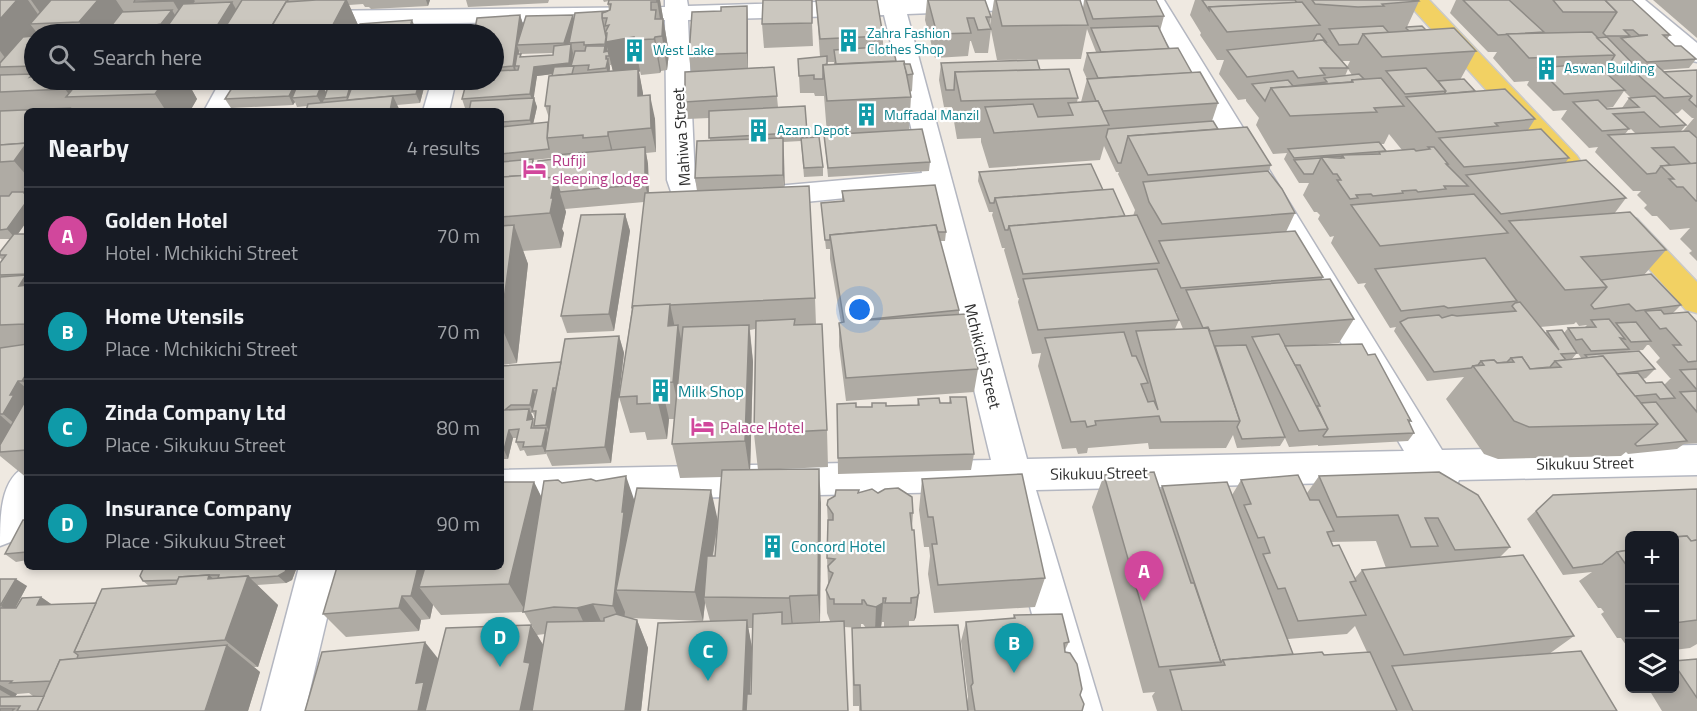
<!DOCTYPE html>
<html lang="en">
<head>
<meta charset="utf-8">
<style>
	body { margin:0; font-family:"Titillium Web",sans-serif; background:#20242c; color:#f1f3f6 }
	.controls { position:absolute; right:18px; bottom:18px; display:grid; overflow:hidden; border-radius:9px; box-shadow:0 3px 9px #0003 }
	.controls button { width:54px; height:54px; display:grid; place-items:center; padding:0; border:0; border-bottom:2px solid #363941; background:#171b24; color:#f1f3f6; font:30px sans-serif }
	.you { position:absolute; left:860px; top:310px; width:21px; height:21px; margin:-15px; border:4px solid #fff; border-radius:50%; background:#1a73e8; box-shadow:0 0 0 9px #1a73e833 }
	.badge { display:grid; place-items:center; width:39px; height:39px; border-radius:50%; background:#1a73e8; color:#fff; font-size:20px; font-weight:700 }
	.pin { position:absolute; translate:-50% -50px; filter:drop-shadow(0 2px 3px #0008) }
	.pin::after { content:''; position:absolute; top:32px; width:21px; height:18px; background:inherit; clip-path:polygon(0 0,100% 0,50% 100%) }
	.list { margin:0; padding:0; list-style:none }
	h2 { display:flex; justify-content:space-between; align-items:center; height:78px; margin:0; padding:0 24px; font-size:26px }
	h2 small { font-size:20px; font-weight:400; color:#9ea1a6 }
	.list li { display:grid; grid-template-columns:39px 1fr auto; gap:18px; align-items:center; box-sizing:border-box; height:96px; padding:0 24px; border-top:2px solid #363941 }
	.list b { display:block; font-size:22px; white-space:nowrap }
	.list p { margin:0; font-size:20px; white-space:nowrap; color:#9ea1a6 }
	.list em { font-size:20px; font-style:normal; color:#9ea1a6 }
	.icon { flex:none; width:33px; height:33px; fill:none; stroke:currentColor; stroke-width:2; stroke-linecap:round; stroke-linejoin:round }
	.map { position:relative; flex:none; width:1697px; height:711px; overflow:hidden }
	.search { position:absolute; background:#171b24; box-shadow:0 3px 9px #0003; left:24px; top:24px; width:480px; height:66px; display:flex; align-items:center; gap:15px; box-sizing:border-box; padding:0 21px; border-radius:33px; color:#9ea1a6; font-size:22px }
	.panel { position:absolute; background:#171b24; box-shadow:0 3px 9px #0003; left:24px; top:108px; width:480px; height:462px; border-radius:9px }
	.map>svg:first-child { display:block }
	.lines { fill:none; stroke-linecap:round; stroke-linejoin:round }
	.minor-casing { stroke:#b4b7c1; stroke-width:3 }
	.major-casing { stroke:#c9c9c9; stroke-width:3 }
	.minor { fill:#fff; fill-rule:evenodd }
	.major { fill:#f2d163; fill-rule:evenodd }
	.wall { fill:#afaba4; fill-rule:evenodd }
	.shaded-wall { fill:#8e8b86 }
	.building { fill:#cbc7bf; stroke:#8e8b86; stroke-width:1.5 }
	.labels { text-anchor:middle; stroke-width:4.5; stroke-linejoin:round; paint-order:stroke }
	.far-culture-label { font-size:14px; fill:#0d838f; stroke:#fff; text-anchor:start }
	.street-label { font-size:16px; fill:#2e2e2e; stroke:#fff }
	.hotel-label { font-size:16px; fill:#b23c85; stroke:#fff; text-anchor:start }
	.culture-label { font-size:16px; fill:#0d838f; stroke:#fff; text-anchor:start }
</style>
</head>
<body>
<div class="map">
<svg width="1697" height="711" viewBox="0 0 1697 711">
	<rect width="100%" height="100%" fill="#efe9e1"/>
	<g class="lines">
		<defs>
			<g id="minor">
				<path d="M665,0H687L688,6L881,0H1102L1099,5L1091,7L907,14L1027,459L1404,451L1142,0H1164L1442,450L1697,445V475L1459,480L1454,492L1441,497L1428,492L1422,481L1036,490L1102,711H1058L999,491L501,502V470L991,460L926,190L715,211H687L677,209L667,180L665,20L311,25L303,23L299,18L303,13L311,11L665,7ZM884,15L922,173L699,193L695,180L688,20Z"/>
				<path d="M1620,0H1645L1697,43V62L1688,60Z"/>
				<path d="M221,80H245L230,111H204Z"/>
				<path d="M432,80H456L449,111H423Z"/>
				<path d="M27,466V516L13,541L0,546C0,516 0,478 27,466Z"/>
				<path d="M299,567H339L305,711H261Z"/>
			</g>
			<g id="major">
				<path d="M1405,0H1429L1577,156L1581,162L1577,168L1567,171L1557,168Z"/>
				<path d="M1627,216L1637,219L1697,282V313L1686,310L1617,233L1612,226L1617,219Z"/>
			</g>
		</defs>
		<use href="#minor" class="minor-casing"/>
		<use href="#major" class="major-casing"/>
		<use href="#minor" class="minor"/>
		<use href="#major" class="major"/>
	</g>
	<g class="wall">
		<path d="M0,0H430L428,6L371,9L369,7H365L363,4L349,5L359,27L418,34H34V80L192,90L197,99L190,111H27V221L18,234H27V478L0,456V263L2,260L0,258V252L10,239H0Z"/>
		<path d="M466,0H549L548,3L468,7Z"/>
		<path d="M603,0H660L669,53L667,70L661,71L660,73L641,75L640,71L639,72L643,95L655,119L656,152L646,153L648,164L649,193L697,191L695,178L710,140L709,118L687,119L685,102L691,72L689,55L748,23V68L774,67L778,107L805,106L808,138L823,167V176L804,177L801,141L783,142L784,187L815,298L816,325L827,430L828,467L758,470L754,434L755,329L750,330L753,362L750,470L821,503L820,622L830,621L827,613L826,590L829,583H828L827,558L828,526L827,505L859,493H878L913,513L912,528L919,593L916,617L914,621H909V626L884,627V622H882L881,627H880L967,702L968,697L961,641L966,622L1013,618L1014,615L1069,642L1065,650L1080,695L1082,711H859V706H853L852,628H866L863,624H861V628L844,627L848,711H648L710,621L705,603L703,621L630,618L637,620L648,648L641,711H305L438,659L531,625L543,645L545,634L537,635L524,612L441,615L433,605L430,619L421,620L419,631L346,637L323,614L534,482L542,498L562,483L634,502L718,521L722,477L680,478L672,444L674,419H669L667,439L647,440L645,432L630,433L619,397L632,308L644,202L565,209L566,212L562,229L564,233L561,248L523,251L528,264L517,363L501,365V111L465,108L462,99L494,80V34L520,15L523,24L574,18L609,11L608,4L609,1L604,2ZM519,51L520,54L553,53V55L522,57L519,54ZM611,63L613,71H610V65H611ZM552,74L545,106L549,118L548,122L533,124L537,107L534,98H533L537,76ZM552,156L553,159L537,172L533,160L552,158ZM718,522L715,556H713L716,537ZM748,628H752V647ZM752,653L751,694H750Z"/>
		<path d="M816,0L883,36V46L896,61L904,64L913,74L912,91L910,92L911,97L909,130L930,162L929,171L828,177L825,144L824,135L827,134L824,96H815L814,93H800L798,59L820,57ZM827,62H834V64H827Z"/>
		<path d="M927,0H985L991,17L989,26L991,29L988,53H975L971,41H970L968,56L935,58L925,20Z"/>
		<path d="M994,0H1080L1083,8L1084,0H1086L1164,16L1160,31L1169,49L1192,73L1218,103L1212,121L1218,129L1271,165L1268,172L1295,213L1286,232L1323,277L1322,279L1354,319L1339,343L1315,345L1368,355L1411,421L1409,423L1414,433L1408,441L1318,446V445L1289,447L1285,438L1280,446L1237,448L1233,435L1226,448L1149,449L1148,443L1088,448L1087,453L1078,454L1076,448L1062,449L1038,366L1041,353L1032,354L1018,302L1019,298H1018L1004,250L1005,248H1002L992,215L993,212H989L978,181L979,172L1103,190L1125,216H1133L1135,210L1118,174L1119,172H1116L1104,146L1100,160L989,168L981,142V138L957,139L952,110V107H944L939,80L941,63L1040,70L1078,98L1077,102H1081L1087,79L1083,70L1087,53L1096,52L1087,29L1081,59L997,60L990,25ZM1176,312H1177V314L1183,329H1175L1179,320Z"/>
		<path d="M1195,0H1418L1419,1L1407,27L1426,30L1476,51L1460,80L1475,91L1535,119L1528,130L1569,158L1565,163L1626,198L1614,214L1666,250L1644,275L1681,305L1673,313L1697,322V443L1684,444L1677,449L1628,454L1626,452L1621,456L1498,459L1484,454L1446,399L1464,377L1427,381L1394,331L1396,327L1390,328L1364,286L1366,283L1358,284L1331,243L1334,236L1330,237L1318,219L1320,215L1317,212H1314L1303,195L1309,183H1299L1284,159L1287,153L1273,154L1256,125L1259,118L1246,101V99L1238,100L1219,74L1224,60H1217L1200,35L1201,33L1190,15ZM1342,61H1350L1347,67ZM1348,69L1352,75L1345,76ZM1389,134L1402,150L1386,151L1381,144H1384ZM1576,322L1579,326L1587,325L1584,328H1568L1564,333L1547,331L1545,333L1540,327L1574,324ZM1647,345H1649L1660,358L1656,362L1670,378H1671L1664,385L1646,383L1643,379L1646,378L1655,369L1626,352L1627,351L1643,350ZM1574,348L1582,359L1571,360L1577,353Z"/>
		<path d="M1456,0H1632L1670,35L1667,39L1675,46L1696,59L1689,68L1661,70L1664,72L1697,70V261L1689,253L1692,251L1680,239L1690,228L1670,230L1657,216H1652L1644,208L1647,205L1637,195L1641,191H1633L1595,152L1598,147L1589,148L1561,119L1567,110L1553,111L1527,85L1529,81L1514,82L1493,58L1497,52H1488L1450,13ZM1624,91L1631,98H1629L1622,108L1607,109L1606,108L1613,107ZM1682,109L1692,118H1694L1683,131H1681L1686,125L1674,114L1678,113ZM1629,129H1631L1635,133L1625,134Z"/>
		<path d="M1653,0H1697V38Z"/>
		<path d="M812,23L813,46L764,48L762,24Z"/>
		<path d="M237,80H303V81L304,80H321L326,92L344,80H353L355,84L363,83L364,80H426L420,103L397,105L400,111H306L307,106L297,107L295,102L293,105L231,108L225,99Z"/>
		<path d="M842,191L946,232L945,241H940L959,310V314L978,369L974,392L846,401L839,346V323H841L830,259V249H826L821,203L842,201Z"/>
		<path d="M625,214L630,231L614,331L567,333L561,316Z"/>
		<path d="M619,336L624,353L611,463L552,466L546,453V454L527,456L524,450L520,451L516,442L517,438H513L508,459H501V366L561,362ZM531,413H533L535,418L534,422Z"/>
		<path d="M950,397L974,454L971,470L838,474L837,404L856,407H872V403L886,406L917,405L918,399L940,403H949Z"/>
		<path d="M1439,472L1510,547L1500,557L1574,636L1549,654L1617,711H1157L1152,696L1155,692L1143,693L1092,507L1104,475L1160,490L1162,486L1232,495L1241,480L1307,493L1319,476ZM1376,541L1386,568L1362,570L1355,578L1331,542ZM1355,626L1367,652L1324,655L1293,654L1288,639L1347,634Z"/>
		<path d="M922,479L1045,578L1035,607L934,613L928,574L930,556L929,547H924L919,510Z"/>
		<path d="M1697,489V644L1690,648L1674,650V536H1629V649L1621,638H1617L1601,614L1604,612L1601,608H1598L1579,581L1592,572L1563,575L1527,519L1553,495Z"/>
		<path d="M27,520V560L16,562L5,554Z"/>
		<path d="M297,567L292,580L286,583L257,585L278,605L258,667H254L260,672L248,711H0V579L27,586L15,608L41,597L51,604L96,603L149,586L143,581ZM29,693L33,696L44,695V696H15L17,694Z"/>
		<path d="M1697,659V711H1662L1648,688H1674V661Z"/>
	</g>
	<g class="shaded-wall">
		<path d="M17,0H28L44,23L30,24L38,34H34V48L12,67L0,51V19Z"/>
		<path d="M31,0H58L43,17Z"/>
		<path d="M75,0H116L130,21L118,25L111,26L117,34H88L79,22Z"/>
		<path d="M173,0H194L195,1L183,18L173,1Z"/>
		<path d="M346,0H347L362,34H328Z"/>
		<path d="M426,0H430L428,6Z"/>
		<path d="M657,0H660L669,53L667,70L662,36V32Z"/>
		<path d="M232,2L241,18L232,34H212Z"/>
		<path d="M747,6L748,23V70L747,53Z"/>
		<path d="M172,10L182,27L167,34L161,24Z"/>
		<path d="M520,15L523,24L517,45L519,51L517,66H515L516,71L515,75L513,66Z"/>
		<path d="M573,15L575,23L566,52L564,43Z"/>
		<path d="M412,20L418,34H408Z"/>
		<path d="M156,25L162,34H148Z"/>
		<path d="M606,37L607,41L634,37V40L640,71L639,72L643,93V120L614,76L607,47V57L608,61V59L610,68L608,77L604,52Z"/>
		<path d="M655,37L661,71L660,73L654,39Z"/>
		<path d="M571,44L573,53L571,72L537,76L533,103L530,94L534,67Z"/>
		<path d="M73,80H84L71,97L65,89Z"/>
		<path d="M165,80H199L192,90L197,99L190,111H166L155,94Z"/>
		<path d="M297,80H303L304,83L292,98L295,102L293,105L289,96Z"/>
		<path d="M316,80H321L322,82L320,89L322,84L326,93L322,105L317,96L314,84Z"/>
		<path d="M352,80L357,88L348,100L347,97Z"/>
		<path d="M420,80H426L420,103L416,94Z"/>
		<path d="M650,95L655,119L656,152L651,128Z"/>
		<path d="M393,96L400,111H390Z"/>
		<path d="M534,98L537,107L532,129L530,120Z"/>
		<path d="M608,132L614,156L613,160L608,136Z"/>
		<path d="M783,138L784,155L785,192L783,175Z"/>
		<path d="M27,143V176L14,161Z"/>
		<path d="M645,147L648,164L649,201L645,184Z"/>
		<path d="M533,159L538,178L529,188Z"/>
		<path d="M546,174L555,177L566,212L562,229L564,233L561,248L550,213L545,178Z"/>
		<path d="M27,201V221L15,238L7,229Z"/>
		<path d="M625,214L630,231L614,331L609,314Z"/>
		<path d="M514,225L528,264L517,363L501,326Z"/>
		<path d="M26,275L27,277V294L19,286Z"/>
		<path d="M670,304L677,338L678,325L686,362L681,418L673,382L668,326Z"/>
		<path d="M749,325L753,362L750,476L745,441Z"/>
		<path d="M619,336L624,353L611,463L605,447Z"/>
		<path d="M27,373V385L22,381Z"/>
		<path d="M18,381L27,389V421L22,430L3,414L10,395Z"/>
		<path d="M661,383L669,419L667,439L658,403Z"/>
		<path d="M553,388L557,396L550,434L546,425Z"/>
		<path d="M533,390L537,398L533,411L530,405Z"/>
		<path d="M529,409L533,417L531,428L527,420Z"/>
		<path d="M0,415L17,430L0,446Z"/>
		<path d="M546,428L549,436L545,451L546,454L542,446Z"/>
		<path d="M509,430L513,438L508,459L504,450Z"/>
		<path d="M819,469L821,503L820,626L818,595Z"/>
		<path d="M626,476L635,502L616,590L625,612L623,629L613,606Z"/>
		<path d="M534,482L549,513L526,612L509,584Z"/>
		<path d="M711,490L718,521L706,597H704L705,603L703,621L695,592Z"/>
		<path d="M287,567H297L292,580L286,583L278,576Z"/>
		<path d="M417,567H438L419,587L433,605L430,619L411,596Z"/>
		<path d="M209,575L239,601L248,576L278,605L258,667L225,640L208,579Z"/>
		<path d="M16,579L27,586L12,614L1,606Z"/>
		<path d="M919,593L916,617L914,621L917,597Z"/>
		<path d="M402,596L421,620L419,631L399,608Z"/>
		<path d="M790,596L793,626L792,628L789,598Z"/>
		<path d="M41,597L61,611L37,605Z"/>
		<path d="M883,603L881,627L875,631L876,607Z"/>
		<path d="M593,604L604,628L588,632L577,608Z"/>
		<path d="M637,620L648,648L641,711H625Z"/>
		<path d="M747,620L752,648L749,711H743Z"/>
		<path d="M531,625L545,648L539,711H520L524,662Z"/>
		<path d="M425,642L440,661L438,711H418L416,683Z"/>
		<path d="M227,645L260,672L248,711H205Z"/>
		<path d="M0,685L17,694L14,698L0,690Z"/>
	</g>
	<g class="building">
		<path d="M0,0H17L0,19Z"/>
		<path d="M51,0H98L79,22L30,24Z"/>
		<path d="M135,0H173V1L134,2Z"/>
		<path d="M242,0H288L287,2H286L267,34H221Z"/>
		<path d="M316,0H346L328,34H267L286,2Z"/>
		<path d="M609,0H657V2H651V10H656L655,19H663L662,36L655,37L654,39L634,40V37L606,42L607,33H605L609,25L605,26L607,18H602V13L610,10L611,4H608Z"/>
		<path d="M763,0H812V23L762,24Z"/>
		<path d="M816,0H877L883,36L820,39Z"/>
		<path d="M928,0H985L991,17H986L991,29L978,30L974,18H967L971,33L937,34Z"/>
		<path d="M996,0H1080L1088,25L1002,26Z"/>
		<path d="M1086,0H1156L1164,16L1093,19Z"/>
		<path d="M1202,0H1295L1297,3L1209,7V10Z"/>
		<path d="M1312,0H1418L1419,1L1382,4L1384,6L1358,7L1315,4Z"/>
		<path d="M1463,0H1509L1544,32L1498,35Z"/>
		<path d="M1553,0H1605L1617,12H1563Z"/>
		<path d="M1605,0H1632L1670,35H1663L1675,46H1681L1696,59L1647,62L1621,38L1648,35H1639L1633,30H1624L1630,36H1606L1603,33L1617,12Z"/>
		<path d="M232,2L212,34H188L187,33L162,34L183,4Z"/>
		<path d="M1302,2L1320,25L1227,32L1209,7Z"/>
		<path d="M747,6V53L689,55L692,12L721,11V7Z"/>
		<path d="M172,10L161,24L156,25L148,34H111L118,25L111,26L122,12Z"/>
		<path d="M608,11L602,13V18L606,37L605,44L584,45V42L569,43L575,13Z"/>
		<path d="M520,15L513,66L494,68V34H474L477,18Z"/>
		<path d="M573,15L564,43L517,45L526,16Z"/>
		<path d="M412,20L408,34H355L360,24Z"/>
		<path d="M1158,26L1169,49L1101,52L1091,28Z"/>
		<path d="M1383,26L1389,33L1363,34L1358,44L1339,45L1329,29Z"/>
		<path d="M1422,26L1426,30L1409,31L1406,28L1407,27Z"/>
		<path d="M1454,28L1476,51L1382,57L1363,34Z"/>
		<path d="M1592,32L1615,55L1529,58L1507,34Z"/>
		<path d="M78,33L76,34H54Z"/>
		<path d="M171,33H187L186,34H170Z"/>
		<path d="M1317,34H1320L1327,43L1323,40L1313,41Z"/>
		<path d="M34,36V66L0,67V63L23,37Z"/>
		<path d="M1607,37L1634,65L1628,66L1625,69L1617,70L1610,63L1615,55L1597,38Z"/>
		<path d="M1323,40L1348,68H1320L1325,75L1298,78L1293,71L1247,77L1227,50Z"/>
		<path d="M571,44L569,63L534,67L530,94L462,99L467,80H494V71L518,70L519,66H515L517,54H521L520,57L553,55L554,46Z"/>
		<path d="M586,46H605L604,52L608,51L609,54V56H606V59H608L606,68L588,70L589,65L571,66L575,51H585Z"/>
		<path d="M893,46L896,61L836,64L834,50Z"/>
		<path d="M1178,48L1192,73L1098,78L1087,53Z"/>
		<path d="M827,56V64L823,65V79H814V75L799,76L798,59Z"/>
		<path d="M1037,60L1040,70L955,72L954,90H946L941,63Z"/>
		<path d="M904,61L911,97L827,101L823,65Z"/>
		<path d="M904,64H910L913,74L907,75Z"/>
		<path d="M1586,64L1596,73H1606L1625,90L1564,94L1538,68Z"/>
		<path d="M1655,64L1692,96L1664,98L1628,66Z"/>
		<path d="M574,66L572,74L552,76L554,67Z"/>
		<path d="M774,67L777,96L685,102V72Z"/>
		<path d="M1426,68L1446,91L1405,94L1386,71Z"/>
		<path d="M638,69V96L650,95L651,128L608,132V136L583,138V135L547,138L550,106H545L549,76Z"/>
		<path d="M1069,69L1078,98L961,101L955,72Z"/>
		<path d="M1697,70V107L1689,100L1692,96L1664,72Z"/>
		<path d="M1200,72L1218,103L1103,111L1098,101H1096L1087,79Z"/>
		<path d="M33,74L30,77L34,76V80H73L65,89L0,92V75Z"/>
		<path d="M1359,74L1364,79L1352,80L1351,82L1271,88L1265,101L1252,84L1288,80L1293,86L1327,82L1324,78Z"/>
		<path d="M1381,78L1404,106L1374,108L1377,112L1290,116L1271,88L1353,82L1352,80Z"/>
		<path d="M1464,79L1475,91L1444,94L1446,91L1438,81Z"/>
		<path d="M80,80H165L155,94L66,97Z"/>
		<path d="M237,80H297L289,96L225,99Z"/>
		<path d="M304,80H316L314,84H322L317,96L292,98L299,81H304Z"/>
		<path d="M344,80H352L347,97L324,99L330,81Z"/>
		<path d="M364,80H420L416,94L347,100L353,84L363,83Z"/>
		<path d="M1505,89L1535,119L1495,123L1498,126L1436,132L1406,97Z"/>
		<path d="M393,96L390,111H306L308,104Z"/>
		<path d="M1655,96L1686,125L1660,127L1644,112L1613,114L1629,129L1602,131L1573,102L1598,100L1607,109L1639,107L1629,98Z"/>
		<path d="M534,98L530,120L501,122V111H469L471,101Z"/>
		<path d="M1098,101L1109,125L994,133L985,107L1033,104L1038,117L1073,115L1068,103Z"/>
		<path d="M805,106L807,132L709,138V111Z"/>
		<path d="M70,108L68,111H27V143L0,145V111Z"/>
		<path d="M294,109L293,111H269L270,110Z"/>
		<path d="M1213,121L1218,129L1128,136L1121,163H1118L1106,137L1108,129Z"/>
		<path d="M548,122L547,138L549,149L501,154V127Z"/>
		<path d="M1247,127L1271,165L1148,175L1128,136Z"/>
		<path d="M922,129L930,162L828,168L824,135Z"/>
		<path d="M1541,129L1569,158L1464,167L1439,138Z"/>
		<path d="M1689,131L1697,138V163L1691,164L1674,147L1652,148L1670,165L1661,166L1656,173L1647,174L1608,135Z"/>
		<path d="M819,137L823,167L804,168L801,138Z"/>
		<path d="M783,138V175L695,178L697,141Z"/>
		<path d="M1379,142L1386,151L1294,158L1288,149Z"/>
		<path d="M27,143L14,161L0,162V145Z"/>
		<path d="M645,147V184L560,192L555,177L548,178L546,174H539L540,173H537L538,161L555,159L556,155Z"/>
		<path d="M1428,147H1434L1448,164H1446L1468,186H1444L1446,189L1418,192L1416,190L1402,191L1403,193L1373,196L1371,194L1356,195L1358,198L1350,199L1337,180H1341L1337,174H1333L1321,157L1344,158L1342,155L1380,154L1379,152L1414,149L1416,151L1430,149Z"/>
		<path d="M1342,156L1341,158L1323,157Z"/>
		<path d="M1321,158L1313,174H1304L1294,160Z"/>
		<path d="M533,159L531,175L501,177V162Z"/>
		<path d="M1586,160L1626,198L1501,214L1466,175Z"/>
		<path d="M1697,163V201H1696L1683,187H1677L1669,179H1674L1661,166Z"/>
		<path d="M1091,164L1103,190L995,198L994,203H990L979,172Z"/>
		<path d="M1268,171L1282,189L1295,213L1162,224L1149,202L1143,182Z"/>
		<path d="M546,174L545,178L555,177L551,198H553L550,213L501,217V177Z"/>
		<path d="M935,185L946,232H938L936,225L830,235V240H825L821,203L844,201L842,191Z"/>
		<path d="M809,186L815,298L670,305L633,306L632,307L645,193Z"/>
		<path d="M1113,189L1125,216L1009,226L1008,230H1005L995,198Z"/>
		<path d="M12,192H25L24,193L27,196V201L7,229L0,230V196H9Z"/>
		<path d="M1474,194L1508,233L1380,246L1351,205Z"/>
		<path d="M1630,212L1666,250L1581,257L1607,287L1565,290L1509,221Z"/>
		<path d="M625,214L609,314L561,316L581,215Z"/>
		<path d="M1137,215L1159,263L1023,274L1009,226Z"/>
		<path d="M514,225L501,322V226Z"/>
		<path d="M936,225L959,310L852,321L966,314L978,369L846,378L839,323L844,322L830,235Z"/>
		<path d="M1295,231L1323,277L1181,288L1159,241Z"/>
		<path d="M14,234H27V274L0,275V263L6,255H0V252Z"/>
		<path d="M1485,258L1517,301L1448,308L1444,306L1401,311L1375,269Z"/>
		<path d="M1157,269L1179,320L1038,330L1023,279Z"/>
		<path d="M1651,274L1681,305L1636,311L1629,304L1594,309L1591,305L1607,287L1601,280Z"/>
		<path d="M26,275L19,286L27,285V321L25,324L0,325V277Z"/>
		<path d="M1330,279L1354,319L1210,331L1208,327L1203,328L1186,290Z"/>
		<path d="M1520,302L1559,350L1547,331L1562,330L1577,353L1561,354L1566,360L1555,361L1550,367L1530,369L1522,357L1511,358L1507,362L1497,363L1494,360L1481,361L1478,365L1473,366L1471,368L1434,372L1400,322L1408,318L1439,315L1442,318L1452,315L1457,316L1516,311L1512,306L1515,303Z"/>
		<path d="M670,304L668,326L678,325L673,382L661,383L658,403L637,404V396L619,397L633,306Z"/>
		<path d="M1661,310L1664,314L1688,312L1697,322V361L1688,362L1673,345H1681L1666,328L1660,329L1645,311Z"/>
		<path d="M795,319L794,325L822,324L827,430L754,434L756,321Z"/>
		<path d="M1609,319L1625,339L1620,338L1629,349L1591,351L1582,339L1576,340L1568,328L1596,327L1591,320Z"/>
		<path d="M1636,322L1651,341L1631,342L1616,323Z"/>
		<path d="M749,325L745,441L672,444L683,327Z"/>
		<path d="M1208,328L1240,421L1161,422L1159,416L1095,421L1096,425L1087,427L1085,421L1071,422L1045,338L1124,332L1132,356H1136L1148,383L1141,384L1148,402L1154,401L1158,410L1136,331Z"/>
		<path d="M1279,334L1328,429L1299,431L1252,337Z"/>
		<path d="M619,336L605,447L545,451L565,339Z"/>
		<path d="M27,344V373L22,381H18L10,395H14L3,414H0V348Z"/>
		<path d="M1362,344L1368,355L1375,354L1411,421L1408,420L1414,433L1324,437L1323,436L1328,429L1317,406H1320L1300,365H1295L1285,346Z"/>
		<path d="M1246,345L1285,437L1242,439L1237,427L1240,421L1215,346Z"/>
		<path d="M1639,351L1655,369L1617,374L1603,356L1588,358L1585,355Z"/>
		<path d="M1603,356L1658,424L1529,427L1514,421L1473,366L1484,365L1481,361L1494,360L1497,363L1514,362L1511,358L1522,357L1530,369L1561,367L1555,361Z"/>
		<path d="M561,362L556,388H553L546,425L534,426L536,411H532L537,390H533L530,405H511L505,410L529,409L527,420L533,419L531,428H546L542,446L523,447L524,442H516L519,429L509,430L504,450L501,451V366Z"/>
		<path d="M1697,369V390L1680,370Z"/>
		<path d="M1638,373L1646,383L1662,382L1675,398L1660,399L1656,394L1635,396L1617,374Z"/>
		<path d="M1697,391V412L1680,392Z"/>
		<path d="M950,397H966L974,454L838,458L837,404L856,403V407H872V403H886V406L919,405L918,399L939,398L940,403H951Z"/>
		<path d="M27,398V450L0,452V445Z"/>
		<path d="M1656,402L1687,441L1637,446L1635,444L1658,424L1641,403Z"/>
		<path d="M819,469L818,595L790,596L789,598L704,597L707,556H715L722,470Z"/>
		<path d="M1154,472L1191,583H1194L1221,662L1159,667L1104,475Z"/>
		<path d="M1439,472L1478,495L1510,547L1455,550L1438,518H1425L1438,546L1411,547L1398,515L1337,517L1319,476Z"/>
		<path d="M1022,474L1045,578L938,585L932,544H937L933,517H928L922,479Z"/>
		<path d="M1298,475L1310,500H1319L1334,531L1327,532L1333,546L1339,545L1356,581L1350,582L1366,615L1298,621L1285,588L1278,589L1263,554L1270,553L1264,537L1258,538L1244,505L1251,504L1241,480Z"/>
		<path d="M626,476L622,512H624L613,606L593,604L577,608L554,607L523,612L544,481L558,480L562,483L591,479L596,481Z"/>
		<path d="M501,482H534L509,584L419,587L425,567H501Z"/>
		<path d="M1227,482L1293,654L1223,660L1221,662L1162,486Z"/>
		<path d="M637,488L711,490L695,592L616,590Z"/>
		<path d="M898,488L912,497L913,513H910L912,530H914L919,593L917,597L911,598V603H885L886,598H883V603L876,607L867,605L864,600H862V604H834V599H830L826,590L833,573L829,571L828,566L835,559L827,558L828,520H833V514L827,505L828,500L835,496L836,490H859L858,493L872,489L878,493L885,489Z"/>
		<path d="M1697,489V540L1691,541L1687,536L1674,537V536H1629V550L1617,552L1602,564L1573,568L1536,511L1553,495Z"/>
		<path d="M23,520H27V552L5,554Z"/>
		<path d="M1687,536L1691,541L1697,540V620L1674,623V537Z"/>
		<path d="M1629,550V569L1617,552Z"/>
		<path d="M1523,555L1574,636L1404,655L1362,570Z"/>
		<path d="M144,567H287L285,572L278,576L250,578L248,576L218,578L219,575H209L179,577L178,580L143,581L140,576Z"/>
		<path d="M337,567H418L411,596H402L399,608L323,614Z"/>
		<path d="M209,575L208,579L248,576L225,640L74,652L102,589L176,584L179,577Z"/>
		<path d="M0,579H16L0,606Z"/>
		<path d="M41,597L37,605L96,603L74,652L78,655L77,659L60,660L51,681L10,683L12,681H0V608H16L22,598Z"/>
		<path d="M782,612V624L844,621L848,711H746L747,694H751L753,614Z"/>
		<path d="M616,614L637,620L625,711H532L547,622L604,621V618Z"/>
		<path d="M1062,614L1069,642L1064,643L1065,652L1070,653L1077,664L1082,689L1080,695L1084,704L1082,711H975L971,686L973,683L966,622L1015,618L1014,615Z"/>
		<path d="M747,620L743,711H648L658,623Z"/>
		<path d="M531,625L524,662L530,663L520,711H425L446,628Z"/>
		<path d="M958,625L968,711H861L860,685H854L852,628Z"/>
		<path d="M425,642L416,683L424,682L418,711H305L322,652Z"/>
		<path d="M227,645L205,711H37L60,660Z"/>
		<path d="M1581,651L1617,711H1413L1392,666Z"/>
		<path d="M1322,652L1324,655L1370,652L1397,711H1182L1170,670L1225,665L1223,660Z"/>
		<path d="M1697,659V698L1674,664V661Z"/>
		<path d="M44,696L37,711H17L20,706H0V697Z"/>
		<path d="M0,709H14L12,711H0Z"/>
	</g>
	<defs>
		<symbol id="building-bare" viewBox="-9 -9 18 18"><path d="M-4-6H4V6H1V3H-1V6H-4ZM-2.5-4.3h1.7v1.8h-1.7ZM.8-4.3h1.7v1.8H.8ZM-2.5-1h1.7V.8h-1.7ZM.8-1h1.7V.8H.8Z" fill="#0f9aa8" stroke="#fff" stroke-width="2.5" paint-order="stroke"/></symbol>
		<symbol id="hotel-bare" viewBox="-9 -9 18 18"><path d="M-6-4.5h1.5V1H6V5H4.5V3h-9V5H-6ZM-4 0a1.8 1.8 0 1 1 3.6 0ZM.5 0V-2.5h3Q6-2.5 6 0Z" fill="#d1479c" stroke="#fff" stroke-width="2.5" paint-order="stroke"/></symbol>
	</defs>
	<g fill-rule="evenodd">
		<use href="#building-bare" x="832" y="24" width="33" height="33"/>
		<use href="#building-bare" x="618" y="34" width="33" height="33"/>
		<use href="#building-bare" x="1530" y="52" width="33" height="33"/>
		<use href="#building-bare" x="850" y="98" width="33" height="33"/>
		<use href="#building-bare" x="742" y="114" width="33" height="33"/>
		<use href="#hotel-bare" x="518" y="152" width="33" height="33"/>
		<use href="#building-bare" x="644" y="374" width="33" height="33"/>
		<use href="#hotel-bare" x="686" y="410" width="33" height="33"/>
		<use href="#building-bare" x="756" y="530" width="33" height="33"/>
	</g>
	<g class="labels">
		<g class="far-culture-label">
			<text x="867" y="38">Zahra Fashion<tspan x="867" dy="16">Clothes Shop</tspan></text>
			<text x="653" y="55">West Lake</text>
			<text x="1564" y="73">Aswan Building</text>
			<text x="884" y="120">Muffadal Manzil</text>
			<text x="777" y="135">Azam Depot</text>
		</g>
		<g class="street-label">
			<text transform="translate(681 137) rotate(-94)" y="6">Mahiwa Street</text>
			<text transform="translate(983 356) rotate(76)" y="6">Mchikichi Street</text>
			<text transform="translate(1585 463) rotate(-1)" y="6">Sikukuu Street</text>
			<text transform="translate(1099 473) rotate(-1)" y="6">Sikukuu Street</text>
		</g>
		<g class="hotel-label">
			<text x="552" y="166">Rufiji<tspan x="552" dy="18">sleeping lodge</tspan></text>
			<text x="720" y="433">Palace Hotel</text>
		</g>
		<g class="culture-label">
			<text x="678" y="397">Milk Shop</text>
			<text x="791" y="552">Concord Hotel</text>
		</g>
	</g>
</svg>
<div class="controls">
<button>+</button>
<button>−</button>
<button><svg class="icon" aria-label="layers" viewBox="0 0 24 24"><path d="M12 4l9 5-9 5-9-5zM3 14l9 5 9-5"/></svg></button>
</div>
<div class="you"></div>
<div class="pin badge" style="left:1144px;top:601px;background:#d1479c">A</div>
<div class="pin badge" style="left:1014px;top:673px;background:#0f9aa8">B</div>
<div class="pin badge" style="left:708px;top:681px;background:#0f9aa8">C</div>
<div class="pin badge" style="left:500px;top:667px;background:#0f9aa8">D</div>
<div class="search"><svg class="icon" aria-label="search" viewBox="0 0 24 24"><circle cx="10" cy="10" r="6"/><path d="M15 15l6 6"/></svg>Search here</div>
<section class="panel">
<h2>Nearby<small>4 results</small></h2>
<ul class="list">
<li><span class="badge" style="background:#d1479c">A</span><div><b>Golden Hotel</b><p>Hotel · Mchikichi Street</p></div><em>70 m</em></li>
<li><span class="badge" style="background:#0f9aa8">B</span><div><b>Home Utensils</b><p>Place · Mchikichi Street</p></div><em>70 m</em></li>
<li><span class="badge" style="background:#0f9aa8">C</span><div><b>Zinda Company Ltd</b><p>Place · Sikukuu Street</p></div><em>80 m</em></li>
<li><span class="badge" style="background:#0f9aa8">D</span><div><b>Insurance Company</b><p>Place · Sikukuu Street</p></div><em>90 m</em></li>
</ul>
</section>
</div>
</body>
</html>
